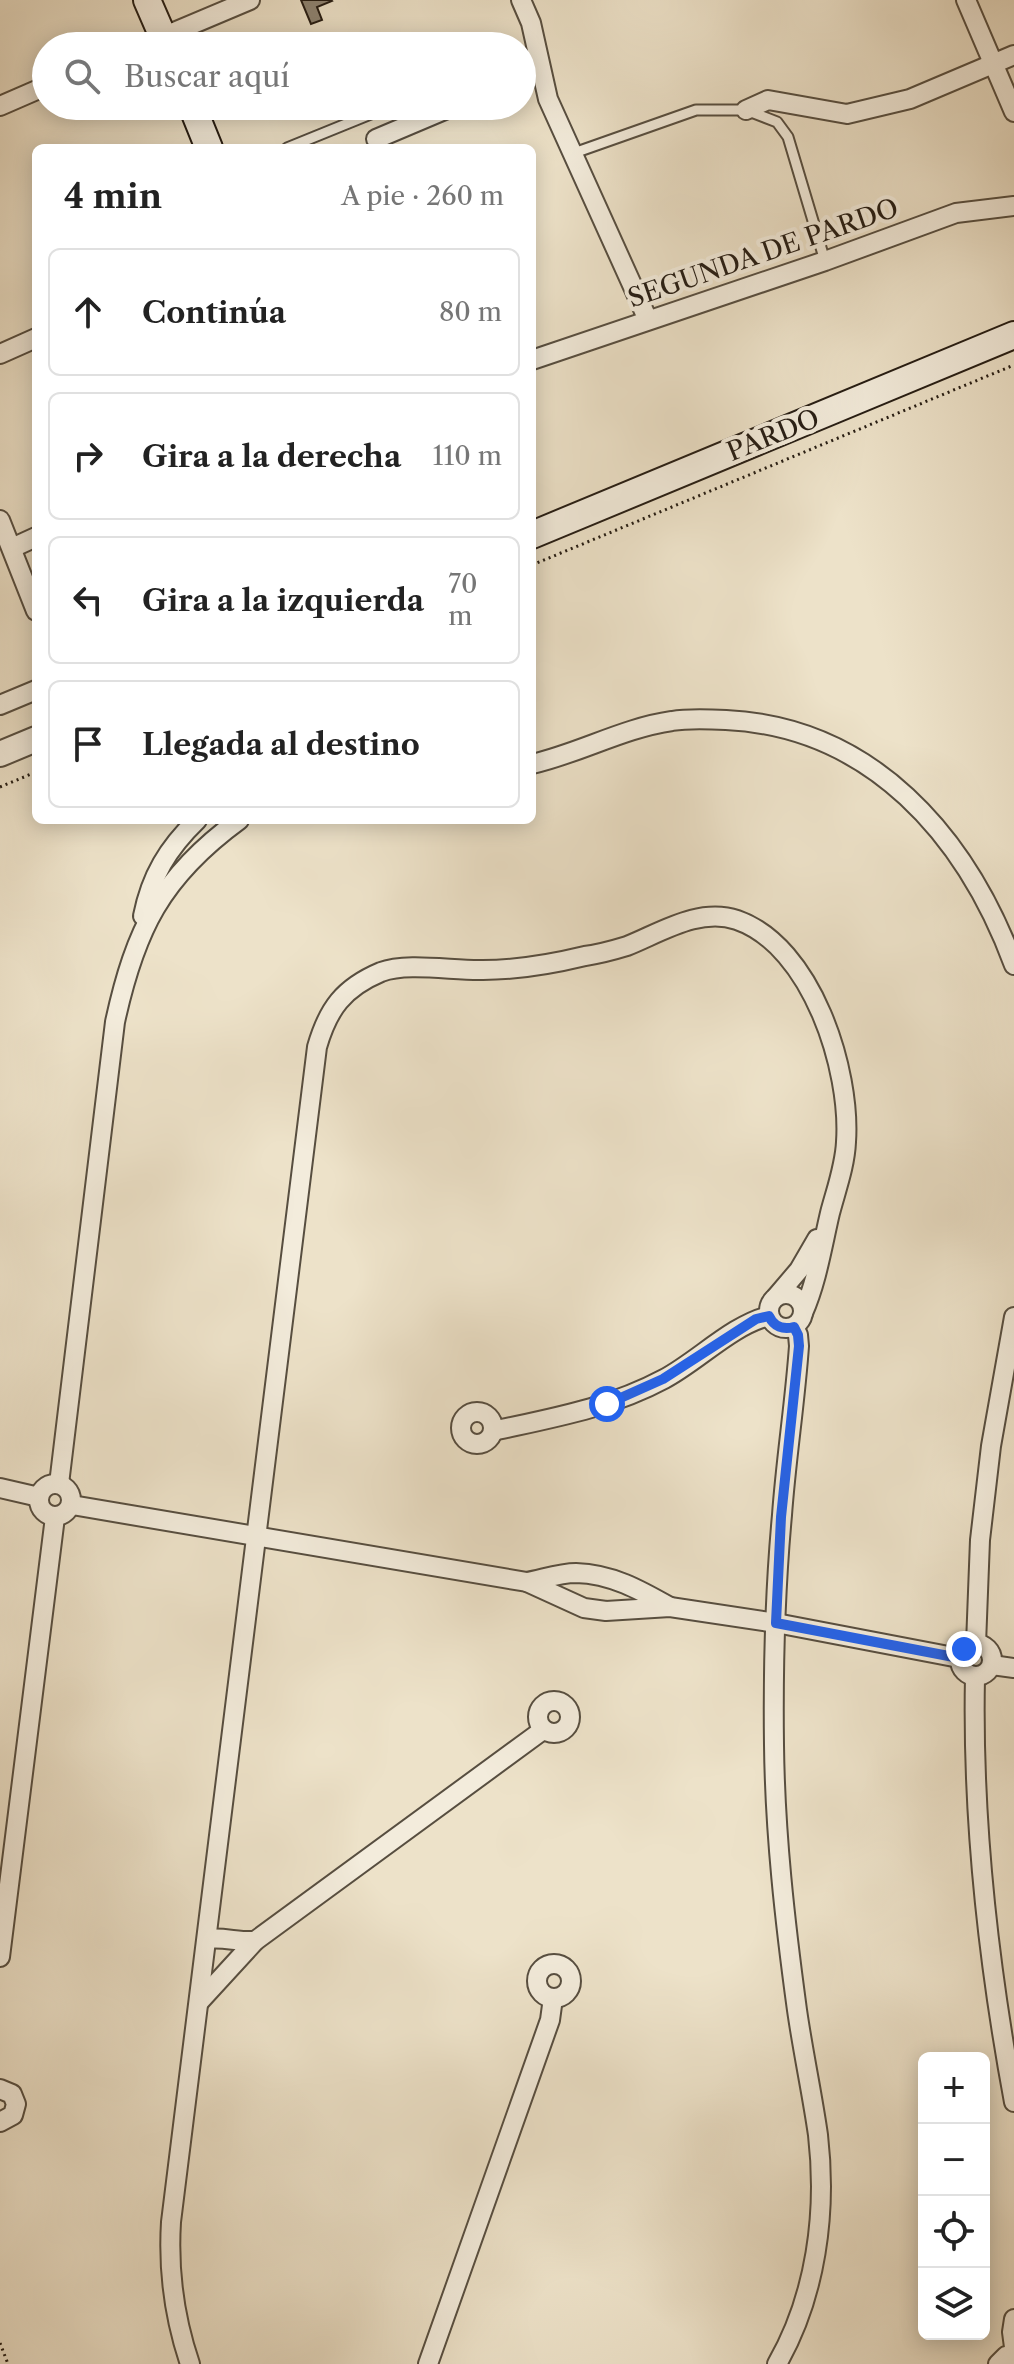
<!DOCTYPE html>
<html lang="es">
<head>
<meta charset="utf-8">
<style>
	body { margin:0; font-family:"Libre Caslon Text",serif; background:#f2f2f2; color:#222 }
	.controls { position:absolute; right:24px; bottom:24px; display:grid; overflow:hidden; border-radius:12px; box-shadow:0 4px 20px #0003 }
	.controls button { width:72px; height:72px; display:grid; place-items:center; padding:0; border:0; border-bottom:2px solid #e0e0e0; background:#fff; color:#222; font:40px sans-serif }
	.stop { position:absolute; width:24px; height:24px; margin:-18px; border:6px solid #2563eb; border-radius:50%; background:#fff }
	.stop.end { background:#2563eb; border-color:#fff; box-shadow:0 2px 8px #0008 }
	.list { margin:0; padding:0; list-style:none }
	h2 { display:flex; justify-content:space-between; align-items:center; height:104px; margin:0; padding:0 32px; font-size:34px }
	h2 small { font-size:26px; font-weight:400; color:#767676 }
	.list li { display:grid; grid-template-columns:52px 1fr auto; gap:24px; align-items:center; box-sizing:border-box; height:128px; margin:0 16px 16px; padding:0 16px; border:2px solid #e0e0e0; border-radius:12px }
	.list b { display:block; font-size:30px; white-space:nowrap }
	.list em { font-size:26px; font-style:normal; color:#767676 }
	.icon { flex:none; width:44px; height:44px; fill:none; stroke:currentColor; stroke-width:2; stroke-linecap:round; stroke-linejoin:round }
	.map { position:relative; flex:none; width:1014px; height:2364px; overflow:hidden }
	.search { position:absolute; background:#fff; box-shadow:0 4px 20px #0003; left:32px; top:32px; width:504px; height:88px; display:flex; align-items:center; gap:20px; box-sizing:border-box; padding:0 28px; border-radius:44px; color:#767676; font-size:30px }
	.panel { position:absolute; background:#fff; box-shadow:0 4px 20px #0003; left:32px; top:144px; width:504px; height:680px; border-radius:12px }
	.map>svg:first-child { display:block }
	.building { fill:#8d8372; stroke:#251c13; stroke-width:2 }
	.lines { fill:none; stroke-linecap:round; stroke-linejoin:round }
	.service-casing { stroke:#574e40; stroke-width:13 }
	.minor-casing { stroke:#574e40; stroke-width:22 }
	.tertiary-casing { stroke:#574e40; stroke-width:28 }
	.secondary-casing { stroke:#251c13; stroke-width:30 }
	.path { stroke:#251c13; stroke-width:3; stroke-dasharray:2 4; stroke-linecap:butt }
	.service { stroke:#f3ecdc; stroke-width:9 }
	.minor { stroke:#f3ecdc; stroke-width:18 }
	.tertiary { stroke:#f3ecdc; stroke-width:24 }
	.secondary { stroke:#f3ecdc; stroke-width:26 }
	.route { stroke:#2563eb; stroke-width:10 }
	.labels { text-anchor:middle; stroke-width:8; stroke-linejoin:round; paint-order:stroke }
	.street-label { font-size:26px; fill:#251c13; stroke:#f3ecdc }
</style>
</head>
<body>
<div class="map">
<svg width="1014" height="2364" viewBox="0 0 1014 2364">
	<rect width="100%" height="100%" fill="#ede2c9"/>
	<filter id="stains"><feTurbulence type="fractalNoise" baseFrequency=".0025" numOctaves="4"/><feColorMatrix values="0 0 0 0 .2 0 0 0 0 .09 0 0 0 0 .02 0 0 0 .5 -.17"/></filter>
	<radialGradient id="worn" r=".72"><stop offset=".6" stop-color="#630" stop-opacity="0"/><stop offset="1" stop-color="#630" stop-opacity=".3"/></radialGradient>
	<path class="building" d="M301,0H331L332,1L317,7L322,20L311,24Z"/>
	<g class="lines">
		<defs>
			<g id="service">
				<path d="M287,148L388,107C402,107 405,113 407,125"/>
				<path d="M574,153L696,110H746L777,122L788,137L825,261"/>
			</g>
			<g id="minor">
				<path d="M521,0L531,23L548,99L648,320"/>
				<path d="M966,0L1014,112"/>
				<path d="M141,46L250,0"/>
				<path d="M0,106L46,86"/>
				<path d="M746,110L768,100L847,114L910,99L1014,55"/>
				<path d="M376,139L454,106"/>
				<path d="M0,354L36,338"/>
				<path d="M532,360L825,261L956,213L1014,206"/>
				<path d="M0,520L36,611"/>
				<path d="M12,548L36,537"/>
				<path d="M0,705L36,690"/>
				<path d="M532,764C580,753 623,728 672,721C689,718 708,719 726,720C872,727 966,836 1014,965"/>
				<path d="M143,916C151,876 168,848 197,820"/>
				<circle cx="786" cy="1311" r="17"/>
				<path d="M776,1297L799,1270L817,1239"/>
				<circle cx="477" cy="1428" r="16"/>
				<path d="M493,1431C552,1418 610,1408 664,1379C698,1361 732,1325 769,1316"/>
				<circle cx="55" cy="1500" r="16"/>
				<path d="M59,1484L115,1022C135,930 161,877 239,820"/>
				<path d="M0,1488L39,1497"/>
				<path d="M72,1505L527,1582L584,1608L606,1611L670,1607L776,1623L959,1658"/>
				<path d="M527,1582C543,1579 560,1573 576,1573C612,1574 640,1590 670,1607"/>
				<circle cx="976" cy="1660" r="16"/>
				<path d="M976,1644L980,1540L991,1446L1014,1317"/>
				<path d="M992,1665L1014,1668"/>
				<path d="M975,1677C972,1819 988,1962 1014,2102"/>
				<circle cx="554" cy="1717" r="16"/>
				<path d="M207,1939C224,1937 238,1942 255,1941"/>
				<path d="M0,1957L55,1517"/>
				<circle cx="554" cy="1981" r="17"/>
				<path d="M200,2001L255,1941L543,1730"/>
				<path d="M0,2089L12,2094L16,2104L13,2115L0,2122"/>
				<path d="M1014,2319L1012,2332L1014,2347"/>
				<path d="M190,2364C174,2317 168,2271 171,2222L317,1047C328,1009 343,988 381,972C407,962 454,971 483,970C518,970 552,964 585,956C599,954 614,950 627,946C660,933 699,907 737,920C812,946 851,1070 846,1142C845,1166 836,1190 830,1213C822,1247 817,1281 803,1313"/>
				<path d="M428,2364L550,2020L553,1998"/>
				<path d="M777,2364C816,2296 827,2213 818,2135C812,2093 803,2052 797,2010C785,1922 775,1834 774,1745C773,1668 775,1591 782,1515C786,1459 795,1403 799,1346L798,1335L794,1327"/>
				<path d="M998,2364L1006,2356L1014,2355"/>
			</g>
			<path id="tertiary" d="M0,754L36,739"/>
			<g id="secondary">
				<path d="M147,0L167,46"/>
				<path d="M192,106L209,148"/>
				<path d="M532,535L1014,335"/>
			</g>
		</defs>
		<use href="#service" class="service-casing"/>
		<use href="#minor" class="minor-casing"/>
		<use href="#tertiary" class="tertiary-casing"/>
		<use href="#secondary" class="secondary-casing"/>
		<g class="path">
			<path d="M532,565L1014,365"/>
			<path d="M0,787L36,772"/>
			<path d="M0,2343L8,2364"/>
		</g>
		<use href="#service" class="service"/>
		<use href="#minor" class="minor"/>
		<use href="#tertiary" class="tertiary"/>
		<use href="#secondary" class="secondary"/>
	</g>
	<g class="lines">
		<path class="route" d="M607,1404L663,1379L756,1319L769,1316C774,1327 783,1330 794,1327L798,1335L799,1346L781,1517L776,1623L959,1658L964,1649"/>
	</g>
	<g class="labels">
		<g class="street-label">
			<text transform="translate(763 253) rotate(-19)" y="9">SEGUNDA DE PARDO</text>
			<text transform="translate(773 435) rotate(-22)" y="9">PARDO</text>
		</g>
	</g>
	<rect width="100%" height="100%" filter="url(#stains)"/>
	<rect width="100%" height="100%" fill="url(#worn)"/>
</svg>
<div class="controls">
<button>+</button>
<button>−</button>
<button><svg class="icon" aria-label="locate" viewBox="0 0 24 24"><circle cx="12" cy="12" r="6"/><path d="M12 2v4M12 18v4M2 12h4M18 12h4"/></svg></button>
<button><svg class="icon" aria-label="layers" viewBox="0 0 24 24"><path d="M12 4l9 5-9 5-9-5zM3 14l9 5 9-5"/></svg></button>
</div>
<div class="stop" style="left:607px;top:1404px"></div>
<div class="stop end" style="left:964px;top:1649px"></div>
<div class="search"><svg class="icon" aria-label="search" viewBox="0 0 24 24"><circle cx="10" cy="10" r="6"/><path d="M15 15l6 6"/></svg>Buscar aquí</div>
<section class="panel">
<h2>4 min<small>A pie · 260 m</small></h2>
<ul class="list">
<li><svg class="icon" aria-label="ahead" viewBox="0 0 24 24"><path d="M12 20V5M6 11l6-6 6 6"/></svg><div><b>Continúa</b></div><em>80 m</em></li>
<li><svg class="icon" aria-label="right" viewBox="0 0 24 24"><path d="M7 20v-9h11M14 6l5 5-5 5"/></svg><div><b>Gira a la derecha</b></div><em>110 m</em></li>
<li><svg class="icon" aria-label="left" viewBox="0 0 24 24"><path d="M17 20v-9H6M10 6l-5 5 5 5"/></svg><div><b>Gira a la izquierda</b></div><em>70 m</em></li>
<li><svg class="icon" aria-label="arrive" viewBox="0 0 24 24"><path d="M6 21V4h12l-3 4 3 4H6"/></svg><div><b>Llegada al destino</b></div></li>
</ul>
</section>
</div>
</body>
</html>
